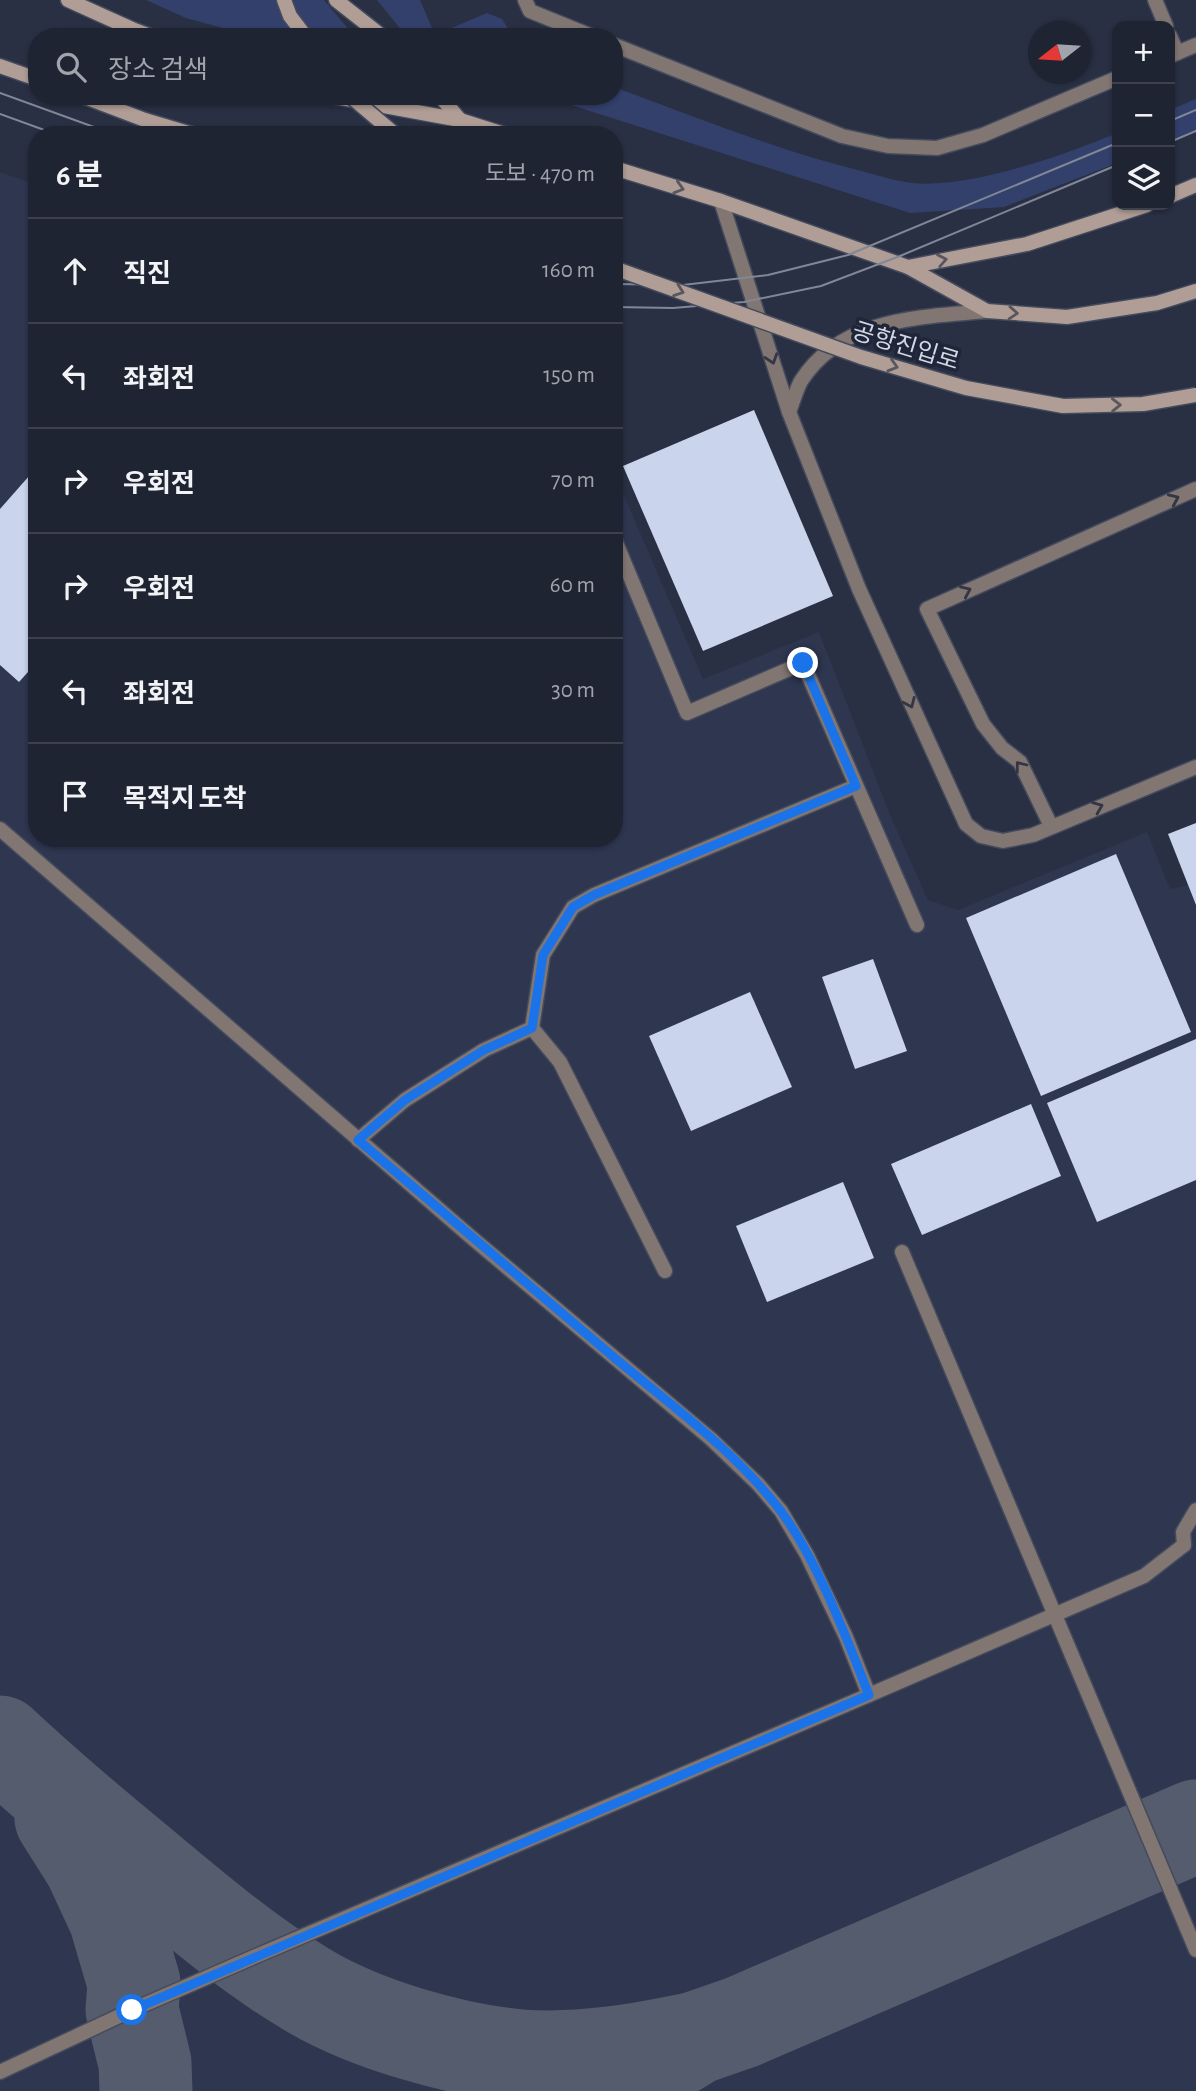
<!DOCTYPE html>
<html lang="ko">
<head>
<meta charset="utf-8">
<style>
	body { margin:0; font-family:"Alegreya Sans","Noto Sans KR",sans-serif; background:#272c3a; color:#f1f3f6 }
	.controls { position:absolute; right:21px; top:21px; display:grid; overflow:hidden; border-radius:14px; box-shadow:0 2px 5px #0004 }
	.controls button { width:63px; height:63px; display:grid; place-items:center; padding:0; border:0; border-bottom:2px solid #3c414d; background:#1f2432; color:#f1f3f6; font:35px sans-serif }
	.compass { position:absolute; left:1028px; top:21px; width:63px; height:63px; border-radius:50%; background:#1f2432; box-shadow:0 2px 5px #0004; rotate:253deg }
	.stop { position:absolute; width:21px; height:21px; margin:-16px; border:5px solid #1a73e8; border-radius:50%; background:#fff }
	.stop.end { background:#1a73e8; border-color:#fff; box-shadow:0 2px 7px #0008 }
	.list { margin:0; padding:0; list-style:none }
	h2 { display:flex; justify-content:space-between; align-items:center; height:91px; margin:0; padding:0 28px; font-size:30px }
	h2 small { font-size:23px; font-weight:400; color:#a1a4ac }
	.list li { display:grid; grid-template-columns:46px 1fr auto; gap:21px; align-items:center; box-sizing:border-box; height:105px; padding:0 28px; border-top:2px solid #3c414d }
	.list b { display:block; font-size:26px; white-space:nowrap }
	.list em { font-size:23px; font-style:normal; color:#a1a4ac }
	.icon { flex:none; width:38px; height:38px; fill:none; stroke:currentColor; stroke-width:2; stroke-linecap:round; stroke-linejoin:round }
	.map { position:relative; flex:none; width:1196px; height:2091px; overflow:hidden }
	.search { position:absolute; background:#1f2432; box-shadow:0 2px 5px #0004; left:28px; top:28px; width:595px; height:77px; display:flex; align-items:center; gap:18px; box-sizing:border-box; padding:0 24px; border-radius:28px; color:#a1a4ac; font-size:26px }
	.panel { position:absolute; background:#1f2432; box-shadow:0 2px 5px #0004; left:28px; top:126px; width:595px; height:721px; border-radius:28px }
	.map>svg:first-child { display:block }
	.built { fill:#2e3650 }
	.green { fill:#33406c }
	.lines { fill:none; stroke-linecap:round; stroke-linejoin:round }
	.taxiway { stroke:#555c6d; stroke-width:93 }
	.building { fill:#cad4ed }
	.service-casing { stroke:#444b5d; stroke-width:17 }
	.secondary-casing { stroke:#444b5d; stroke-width:17 }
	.service { stroke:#827672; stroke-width:14 }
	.secondary { stroke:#b09d96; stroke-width:14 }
	.tram { stroke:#818797; stroke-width:2 }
	.secondary-bridge-casing { stroke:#444b5d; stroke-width:17; stroke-linecap:butt }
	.secondary-bridge { stroke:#b09d96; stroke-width:14 }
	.oneway { stroke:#59565e }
	.oneway2 { stroke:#333644 }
	.route { stroke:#1a73e8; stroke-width:9 }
	.labels { text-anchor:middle; stroke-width:7; stroke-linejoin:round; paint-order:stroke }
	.street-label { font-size:24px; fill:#d3d8e5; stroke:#1f2639 }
</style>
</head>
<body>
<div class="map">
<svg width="1196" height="2091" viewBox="0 0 1196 2091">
	<rect width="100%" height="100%" fill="#293043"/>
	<path class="built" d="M0,172L37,185V838H614V472L703,679L819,632L891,817L928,900L958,910L1147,832L1170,889L1188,885L1196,906V2091H0Z"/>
	<g class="green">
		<path d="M146,0H324L355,37H256L186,18Z"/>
		<path d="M377,0H420L435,35L487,13L502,19L513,37H407Z"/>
		<path d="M614,87C696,117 776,150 861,171C877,175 895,181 912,183C969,189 1065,155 1117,133V163L1004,207L910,213L543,96H614Z"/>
		<path d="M1196,99V132L1170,142V110Z"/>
	</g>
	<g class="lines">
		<g class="taxiway">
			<path d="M0,1742C49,1788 101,1831 153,1874C202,1915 251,1956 306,1989C364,2024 454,2050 522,2056C581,2060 639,2050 696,2038"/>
			<path d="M61,1818L90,1864L115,1918L134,1983L132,2010L145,2063L146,2091"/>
			<path d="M640,2066L673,2052L696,2038L742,2022L1196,1826"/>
		</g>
	</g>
	<g class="building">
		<path d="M754,410L833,596L703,651L623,466Z"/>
		<path d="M37,467V662L19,682L0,665V509Z"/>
		<path d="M1196,823V905L1168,834Z"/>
		<path d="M1116,854L1191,1032L1041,1096L966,918Z"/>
		<path d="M873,959L907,1051L855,1069L822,977Z"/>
		<path d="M750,992L792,1087L691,1131L649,1036Z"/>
		<path d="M1196,1039V1180L1097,1222L1047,1103Z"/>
		<path d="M1031,1104L1061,1176L922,1235L891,1164Z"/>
		<path d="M843,1182L874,1258L767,1302L736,1226Z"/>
	</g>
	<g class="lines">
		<defs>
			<g id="service">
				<path d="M525,0L530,11L594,37"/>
				<path d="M1155,0L1166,26"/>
				<path d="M1170,36L1177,53"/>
				<path d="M614,45L842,136L888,146L937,148L983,135L1117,78"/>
				<path d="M1170,56L1196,45"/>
				<path d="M721,201L789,412L859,589L966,824L981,836L1003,841L1033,835L1196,767"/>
				<path d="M789,412C793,402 796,390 801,381C841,318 920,317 987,311"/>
				<path d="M614,538L687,713L803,663L917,925"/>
				<path d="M1051,826L1020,762L1002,748L983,724L927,609L1196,489"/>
				<path d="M0,829L471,1237L711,1439L758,1484L781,1511L807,1555L846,1637L869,1695"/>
				<path d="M358,1140L405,1100L484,1050L532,1028"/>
				<path d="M902,1252L1196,1950"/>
				<path d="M665,1271L560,1062L532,1028L543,955L573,907L594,895L856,786"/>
				<path d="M1184,1545L1183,1532L1196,1510"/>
				<path d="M0,2072L132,2010L256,1956L869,1695L1144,1576L1184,1545"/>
			</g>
			<g id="secondary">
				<path d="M68,0L132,29L153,37"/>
				<path d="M284,0L290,16L306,37"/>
				<path d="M336,0L383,37"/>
				<path d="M0,66L37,79"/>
				<path d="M82,96L145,120L195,135"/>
				<path d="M330,96L460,120L507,135"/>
				<path d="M440,96L460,120"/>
				<path d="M614,168L721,201L908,267L1027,244L1147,205"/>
				<path d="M1170,196L1196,185"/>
				<path d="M908,267L987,311L1067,317L1157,303L1196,291"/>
			</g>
		</defs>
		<use href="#service" class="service-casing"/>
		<use href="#secondary" class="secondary-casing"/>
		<use href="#service" class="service"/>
		<use href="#secondary" class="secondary"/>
		<g class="tram">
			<path d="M0,93L116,135"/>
			<path d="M0,114L58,135"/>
			<path d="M1170,121L1196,110"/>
			<path d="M1170,142L1196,131"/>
			<path d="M614,284L683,285L768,275L848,255L1117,143"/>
			<path d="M614,307L673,308L744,302L821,286L900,256L1117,165"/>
		</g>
		<defs>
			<g id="secondary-bridge">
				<path d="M350,96L396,135"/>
				<path d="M614,268L861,357L966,388L1063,406L1143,404L1196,395"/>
			</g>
		</defs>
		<use href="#secondary-bridge" class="secondary-bridge-casing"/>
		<use href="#secondary-bridge" class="secondary-bridge"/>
	</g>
	<defs><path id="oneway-chevron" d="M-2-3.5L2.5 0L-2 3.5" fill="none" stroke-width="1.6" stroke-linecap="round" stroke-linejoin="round" transform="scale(1.75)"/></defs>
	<g class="oneway">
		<use href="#oneway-chevron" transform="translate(679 188) rotate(17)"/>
		<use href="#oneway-chevron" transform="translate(942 260) rotate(-11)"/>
		<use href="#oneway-chevron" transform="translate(679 291) rotate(20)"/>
		<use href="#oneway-chevron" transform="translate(1013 313) rotate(4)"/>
		<use href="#oneway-chevron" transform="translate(893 366) rotate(17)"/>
		<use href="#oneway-chevron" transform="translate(1116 405) rotate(-1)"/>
	</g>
	<g class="oneway2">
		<use href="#oneway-chevron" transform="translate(772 359) rotate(72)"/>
		<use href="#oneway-chevron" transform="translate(1174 499) rotate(-24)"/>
		<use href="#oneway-chevron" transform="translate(966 591) rotate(-24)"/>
		<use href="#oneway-chevron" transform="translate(910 703) rotate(66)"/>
		<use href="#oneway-chevron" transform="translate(1020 766) rotate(-128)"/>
		<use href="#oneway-chevron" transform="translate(1098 807) rotate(-22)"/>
	</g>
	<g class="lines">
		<path class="route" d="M132,2010L869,1695C846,1637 817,1559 780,1510C735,1451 672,1406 616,1359C530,1287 444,1214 358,1140L405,1100L484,1050L532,1028L543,955L573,907L594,895L856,786L803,663"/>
	</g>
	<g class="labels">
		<g class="street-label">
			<text transform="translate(906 346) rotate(17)" y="8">공항진입로</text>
		</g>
	</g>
</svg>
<div class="controls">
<button>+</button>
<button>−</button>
<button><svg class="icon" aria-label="layers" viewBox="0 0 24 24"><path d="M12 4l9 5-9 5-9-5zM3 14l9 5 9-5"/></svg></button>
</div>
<svg class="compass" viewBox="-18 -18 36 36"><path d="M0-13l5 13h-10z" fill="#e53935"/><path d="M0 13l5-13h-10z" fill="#a1a4ac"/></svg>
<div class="stop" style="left:132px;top:2010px"></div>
<div class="stop end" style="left:803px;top:663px"></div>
<div class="search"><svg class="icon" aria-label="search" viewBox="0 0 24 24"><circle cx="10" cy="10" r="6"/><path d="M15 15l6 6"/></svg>장소 검색</div>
<section class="panel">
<h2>6 분<small>도보 · 470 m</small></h2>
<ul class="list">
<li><svg class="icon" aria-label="ahead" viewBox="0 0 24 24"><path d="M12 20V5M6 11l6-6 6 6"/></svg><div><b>직진</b></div><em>160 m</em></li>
<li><svg class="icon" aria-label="left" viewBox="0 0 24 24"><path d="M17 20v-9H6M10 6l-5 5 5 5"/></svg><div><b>좌회전</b></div><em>150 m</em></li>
<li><svg class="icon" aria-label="right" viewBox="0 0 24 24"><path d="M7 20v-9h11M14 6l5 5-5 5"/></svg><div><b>우회전</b></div><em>70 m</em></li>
<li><svg class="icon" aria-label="right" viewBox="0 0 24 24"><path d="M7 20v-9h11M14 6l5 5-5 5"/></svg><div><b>우회전</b></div><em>60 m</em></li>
<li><svg class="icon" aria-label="left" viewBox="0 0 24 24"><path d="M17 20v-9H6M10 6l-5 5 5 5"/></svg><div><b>좌회전</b></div><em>30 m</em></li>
<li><svg class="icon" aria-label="arrive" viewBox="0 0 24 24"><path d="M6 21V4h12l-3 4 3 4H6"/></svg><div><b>목적지 도착</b></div></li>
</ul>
</section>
</div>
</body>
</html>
